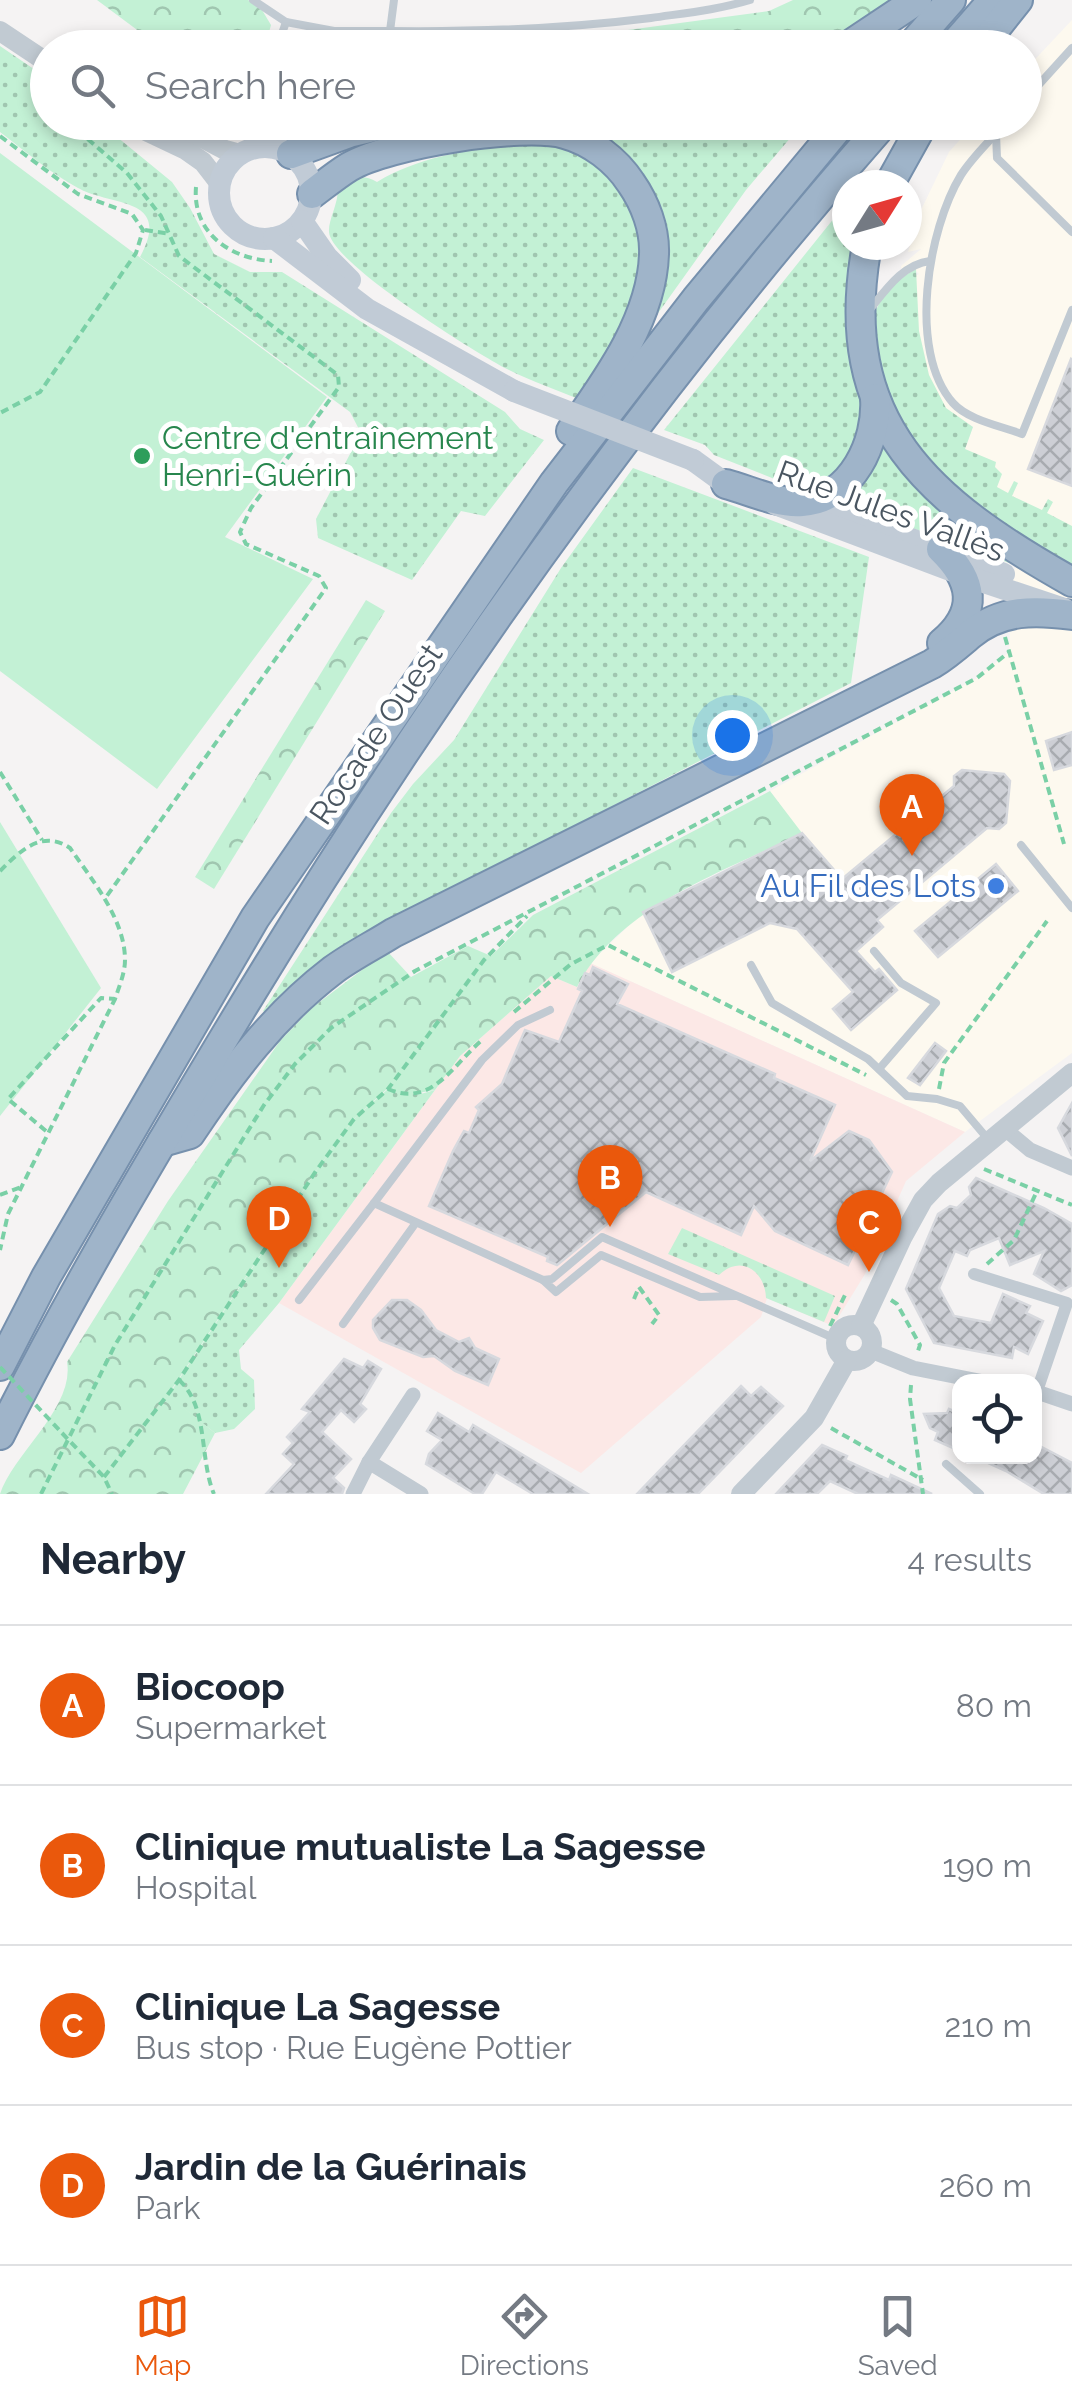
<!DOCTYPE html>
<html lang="en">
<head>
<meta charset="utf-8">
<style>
	body { margin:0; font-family:Raleway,sans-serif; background:#f6f6f7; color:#1f2937 }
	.controls { position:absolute; right:30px; bottom:30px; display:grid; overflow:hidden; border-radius:20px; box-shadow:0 5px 15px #0003 }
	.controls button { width:90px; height:90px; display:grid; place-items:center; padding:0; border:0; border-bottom:2px solid #e0e1e3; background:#fff; color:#1f2937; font:50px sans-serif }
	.compass { position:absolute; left:832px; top:170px; width:90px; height:90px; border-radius:50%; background:#fff; box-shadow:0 5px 15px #0003; rotate:53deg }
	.you { position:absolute; left:732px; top:735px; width:35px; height:35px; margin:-25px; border:8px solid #fff; border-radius:50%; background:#1a73e8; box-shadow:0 0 0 15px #1a73e833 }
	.badge { display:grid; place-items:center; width:65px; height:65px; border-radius:50%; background:#ea580c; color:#fff; font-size:32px; font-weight:700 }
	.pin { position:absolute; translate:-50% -82px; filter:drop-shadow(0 2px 5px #0008) }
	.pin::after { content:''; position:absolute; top:52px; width:35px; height:30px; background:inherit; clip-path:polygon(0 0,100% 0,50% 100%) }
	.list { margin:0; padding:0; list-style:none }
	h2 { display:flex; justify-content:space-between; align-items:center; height:130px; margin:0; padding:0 40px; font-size:42px }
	h2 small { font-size:32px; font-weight:400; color:#747a83 }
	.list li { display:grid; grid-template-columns:65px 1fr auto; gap:30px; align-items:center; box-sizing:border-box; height:160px; padding:0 40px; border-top:2px solid #e0e1e3 }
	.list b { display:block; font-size:38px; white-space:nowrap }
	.list p { margin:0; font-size:32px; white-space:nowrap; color:#747a83 }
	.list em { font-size:32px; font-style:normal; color:#747a83 }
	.icon { flex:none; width:55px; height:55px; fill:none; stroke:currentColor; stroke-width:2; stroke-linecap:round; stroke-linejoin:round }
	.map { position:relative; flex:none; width:1072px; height:1494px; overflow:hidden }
	.search { position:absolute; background:#fff; box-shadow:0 5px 15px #0003; left:30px; right:30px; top:30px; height:110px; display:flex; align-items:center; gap:25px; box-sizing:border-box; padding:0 35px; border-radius:55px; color:#747a83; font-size:38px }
	.sheet { height:770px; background:#fff }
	nav { display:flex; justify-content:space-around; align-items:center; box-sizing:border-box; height:140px; border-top:2px solid #e0e1e3; background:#fff; font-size:28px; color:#747a83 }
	nav a { display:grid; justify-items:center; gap:5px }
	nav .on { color:#ea580c }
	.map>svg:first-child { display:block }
	.commercial { fill:#fdf9ef }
	.medical { fill:#fce8e6 }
	.grass { fill:url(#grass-dots) }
	.forest { fill:url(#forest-crowns) }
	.garden { fill:#c3f1d5 }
	.building { fill:url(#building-cross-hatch); stroke:#d7d9de; stroke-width:2.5 }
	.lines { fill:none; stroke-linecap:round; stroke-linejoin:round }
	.trunk-casing { stroke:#7690ad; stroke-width:32 }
	.path { stroke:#7ad0a6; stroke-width:4; stroke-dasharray:8 5; stroke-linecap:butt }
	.service { stroke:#c1cad2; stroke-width:8 }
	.pedestrian { stroke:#c1cad2; stroke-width:12 }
	.minor { stroke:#c1cad2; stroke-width:15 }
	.tertiary { stroke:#c1cad2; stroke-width:20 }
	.secondary { stroke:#c1cbd6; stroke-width:22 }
	.trunk { stroke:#9fb4c9; stroke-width:28 }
	.path-bridge { stroke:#7ad0a6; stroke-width:4; stroke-dasharray:8 5; stroke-linecap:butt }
	.secondary-bridge { stroke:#c1cbd6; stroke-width:22 }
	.leisure-dot { fill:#2e9e5b; stroke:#fff; stroke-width:4 }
	.shop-dot { fill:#3f7fe0; stroke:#fff; stroke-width:4 }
	.labels { text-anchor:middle; stroke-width:10; stroke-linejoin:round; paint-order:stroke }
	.leisure-label { font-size:32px; fill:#27864d; stroke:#fff; text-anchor:start }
	.street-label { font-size:32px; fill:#4a5661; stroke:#fff }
	.shop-label { font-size:32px; fill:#366cbe; stroke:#fff; text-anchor:end }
</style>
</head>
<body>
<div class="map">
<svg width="1072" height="1494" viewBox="0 0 1072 1494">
	<defs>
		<pattern id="grass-dots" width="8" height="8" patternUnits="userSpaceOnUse" patternTransform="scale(2.5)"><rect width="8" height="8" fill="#c3f1d5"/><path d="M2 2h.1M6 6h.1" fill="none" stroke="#a0c6b0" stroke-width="1.8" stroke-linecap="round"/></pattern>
		<pattern id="forest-crowns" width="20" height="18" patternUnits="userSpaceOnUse" patternTransform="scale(2.5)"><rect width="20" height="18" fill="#c3f1d5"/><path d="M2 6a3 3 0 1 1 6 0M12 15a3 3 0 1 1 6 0" fill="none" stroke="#a0c6b0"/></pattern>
		<pattern id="building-cross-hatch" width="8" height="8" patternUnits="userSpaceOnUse" patternTransform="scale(2.5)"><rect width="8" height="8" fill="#cdcfd5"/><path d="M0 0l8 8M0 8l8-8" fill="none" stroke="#a8abb0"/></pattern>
	</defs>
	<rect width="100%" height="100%" fill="#f5f3f3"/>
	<path class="commercial" d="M1072,20V1053L965,1132L590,963L643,912L801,833L770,791L977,678L1009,652L1012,578L1020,553L996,487L965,449L973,427L961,419L937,418L904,283L919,274L914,269L903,278L901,266L921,249L908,252L921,210L949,152L975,123L1024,122L1025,70Z"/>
	<path class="medical" d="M590,963L965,1132L906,1181L865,1274L833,1326L767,1298L761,1317L581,1473L279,1303L460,1056L551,976L577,987Z"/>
	<g class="grass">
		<path d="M0,46L47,78L48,122L100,123L172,182L190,208L214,254L250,272H282L505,412L520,429L544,440L485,516L461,511L412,580L318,538L316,519L361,433L350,412L140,257C173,196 112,207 78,188C50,173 25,151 0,132Z"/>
		<path d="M553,123H803L746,190L641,337L654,214Z"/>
		<path d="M536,141C551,144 567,147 581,154C619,174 646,222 641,265C636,313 606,360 583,401C557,390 530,381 505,368C475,352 331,263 329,232C328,220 339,203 338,187C353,178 361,173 377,182C425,153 481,149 536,141Z"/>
		<path d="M847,202V245H856L850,337L863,406L859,441L838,470L827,479L799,487L792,486L714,455L705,445L664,430Z"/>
		<path d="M916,269L919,331L929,375L946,408L973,427L965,449L996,462L995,467L1002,474L997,487L1008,493L1014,481L1018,483L1012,496L1042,510L1048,499L1053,502L1047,513L1072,526V573C1021,540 967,508 926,462C901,433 863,351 875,313C881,295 900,277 916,269Z"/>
		<path d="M882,431L1018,562L1012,564L837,501Z"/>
		<path d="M633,468L869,557L851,683L585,820L359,948L271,1016L263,1011L391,813L413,784L454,740L561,568Z"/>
		<path d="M388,1089L417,1095L435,1090L279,1303L239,1350L241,1369L254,1380L255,1409L234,1429L215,1433L168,1396L316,1171L354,1119Z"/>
		<path d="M682,1228L835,1296L824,1322L766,1298C765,1271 741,1254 719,1275L668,1254Z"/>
	</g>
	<g class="forest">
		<path d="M97,0H248L262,10L271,25L265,47H160Z"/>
		<path d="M793,0H893C867,22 836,39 802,47L290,48L293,36L443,44L568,38L769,11Z"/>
		<path d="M366,600L385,611L214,889L195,877Z"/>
		<path d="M770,791L802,833C724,872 619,906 577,987L551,976L460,1056L435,1090L407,1095L387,1089L354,1119L316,1171L168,1395L215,1433L183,1494H0C13,1454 75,1407 67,1362L168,1201L280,1041L313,1007L387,951L411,977L468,946L491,956L533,915Z"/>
	</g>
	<g class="garden">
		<path d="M0,153L327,397L225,537L313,579L157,789L0,671Z"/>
		<path d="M0,822L101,988L0,1116Z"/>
	</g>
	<g class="building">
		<path d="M1071,359L1072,360V486L1028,469Z"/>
		<path d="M1072,732V765L1054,770L1046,741Z"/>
		<path d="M962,770L1004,774L1010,781L1006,823L999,829L987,828L877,920L883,927L856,951L875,972L879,969L897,990L851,1030L833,1009L853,992L797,929L770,923L672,972L643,912L802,833L842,879L954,786V776Z"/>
		<path d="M996,864L1018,891L938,957L915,931Z"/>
		<path d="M593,967L628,984L617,1004L775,1074L774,1078L835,1105L810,1161L849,1131L869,1140L892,1172L848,1265L775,1231L754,1206L741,1235L646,1192L557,1265L547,1261L548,1257L429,1206L453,1151L464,1131L469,1133L479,1110L476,1107L502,1084L525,1030L559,1042L582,991L578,989L585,973L590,975Z"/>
		<path d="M935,1043L946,1051L920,1085L908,1078Z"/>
		<path d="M1072,1103V1156L1058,1128Z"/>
		<path d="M976,1178L1044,1208L1072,1224V1285L1061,1291L1034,1274L1044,1251L1010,1265L999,1238L970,1250L967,1256L955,1251L939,1288L954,1316L991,1323L1003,1294L1030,1306L1026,1313L1043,1321L1028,1354L1014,1347L1012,1358L934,1343L906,1289L938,1214L950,1206L957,1208L971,1195L969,1187Z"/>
		<path d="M392,1300H407L421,1310L436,1330L459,1342L469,1338L475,1348L499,1359L488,1385L455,1371L434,1356L423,1357L380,1340L373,1328V1320Z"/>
		<path d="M344,1359L363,1368L368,1361L381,1369L360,1404L366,1409L354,1422L341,1410L322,1432L351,1459L333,1478L344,1488L342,1494H266L294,1464L283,1454L293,1443L287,1437L310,1412L302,1409Z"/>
		<path d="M741,1386L751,1396L761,1387L783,1406L698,1494H637Z"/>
		<path d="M949,1409L960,1414V1451L935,1440L938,1432L930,1428L924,1414L947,1413Z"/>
		<path d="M438,1413L469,1432L473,1425L588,1494H533L496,1472L482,1494H475L426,1464L429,1454L442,1440L427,1431Z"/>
		<path d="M1034,1443L1072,1463V1494H1044L1006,1471L973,1456H1034Z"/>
		<path d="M822,1445L847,1456L845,1460L889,1480L891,1475L932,1494H858L830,1481L817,1494H776Z"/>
	</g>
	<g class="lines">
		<defs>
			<g id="trunk">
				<path d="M845,48L917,0"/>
				<path d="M909,48L951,0"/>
				<path d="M951,48L993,0"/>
				<path d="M980,48L1018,0"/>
				<path d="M291,154L349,133L395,122"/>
				<path d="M889,185L924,122"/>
				<path d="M312,194C324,185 336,175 349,167C387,144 523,122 565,134C591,141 616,160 631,183C645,203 655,229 654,254C652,319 607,380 571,431"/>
				<path d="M867,245C834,424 930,502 1072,582"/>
				<path d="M726,484C749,490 777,504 802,502C852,499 878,441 875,398"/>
				<path d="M941,549C973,580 980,611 942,643"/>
				<path d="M162,1142L190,1134C231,1072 274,1015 333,970C352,956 374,945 393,933L932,664C947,655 958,645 971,634C1002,609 1035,610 1072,615"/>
				<path d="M0,1366L46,1277L255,918L554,483L696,299L843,122"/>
				<path d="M0,1435C65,1305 140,1178 215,1053C411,725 632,409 885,122"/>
			</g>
		</defs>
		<use href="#trunk" class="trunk-casing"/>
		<g class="path">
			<path d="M68,122L127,173L161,216L179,256L338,375L339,387L251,508L240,532L246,544L319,576L326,588L104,900"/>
			<path d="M234,132L254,125"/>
			<path d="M0,136L78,194L132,214L143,230L136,253L40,392L0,413"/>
			<path d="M196,187C192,233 231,259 272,261"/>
			<path d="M145,230L170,234"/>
			<path d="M1005,637L1064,844"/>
			<path d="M0,772L42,840"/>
			<path d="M0,871C20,851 42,829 70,848C92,880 125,919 125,960C125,973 119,987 115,999L8,1214L0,1250"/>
			<path d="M514,1012L571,964L608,945L866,1075"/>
			<path d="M388,1089C431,1108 452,1066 481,1041"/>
			<path d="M939,1089L944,1063L1047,921"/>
			<path d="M46,1131L8,1099L101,998L115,999"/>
			<path d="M984,1169L1072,1205"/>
			<path d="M0,1195L21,1187"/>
			<path d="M987,1264L1014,1240L1037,1191"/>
			<path d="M639,1287L659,1315L652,1324"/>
			<path d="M634,1299L639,1287"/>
			<path d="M891,1300L897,1304L920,1345L918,1351"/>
			<path d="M830,1326L846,1293"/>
			<path d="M179,1380C209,1407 199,1459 214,1494"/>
			<path d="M911,1385L910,1399L923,1494"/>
			<path d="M831,1428L923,1480"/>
			<path d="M62,1433L104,1477L112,1494"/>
			<path d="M104,1477L179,1380L316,1171L354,1119L388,1089L484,960L527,916"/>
			<path d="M41,1494L115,1345L264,1105L295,1064L331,1028L415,971L977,678L1009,652"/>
		</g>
		<g class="service">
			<path d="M253,0L286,22L334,31H390L394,0"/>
			<path d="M390,31C478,32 563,29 651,18C685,13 717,10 750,0"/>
			<path d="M277,48L286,22"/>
			<path d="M1024,101L1072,48"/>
			<path d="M263,122L264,146"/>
			<path d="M1006,122C991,140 973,156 961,175C928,229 907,351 953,403C968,420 1001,426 1022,434L1072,310"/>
			<path d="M996,134L997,158L1072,232"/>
			<path d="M871,308C887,288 904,264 930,261"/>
			<path d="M1021,845L1072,908"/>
			<path d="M874,951L901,983L936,1003L879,1069"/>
			<path d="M751,965L772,1003L868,1059L907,1096L937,1099L960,1106L987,1138"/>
			<path d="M543,1280L374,1203L482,1060L518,1025L550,1010"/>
			<path d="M735,1296L700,1297L601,1255L556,1292L543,1280L552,1279L602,1237L836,1339"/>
			<path d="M299,1300L374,1203"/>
			<path d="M343,1324L415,1224"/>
			<path d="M946,1464L980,1494"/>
		</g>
		<path class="pedestrian" d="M974,1274L1067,1303L1037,1391"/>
		<g class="minor">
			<path d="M1005,1129L1030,1150L1072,1168"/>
			<path d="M871,1351L913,1368L984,1382"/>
			<path d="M1034,1391L1072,1404"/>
			<path d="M369,1462L421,1494"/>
			<path d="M353,1494L369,1462L413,1395"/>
		</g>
		<g class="tertiary">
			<path d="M0,31L48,63"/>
			<path d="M127,122L186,150L203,162L220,184"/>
			<path d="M172,122L225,150L240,154"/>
			<circle cx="854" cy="1343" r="18"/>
			<path d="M861,1326L902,1238L923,1200L939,1183L1072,1073"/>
			<path d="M741,1494L814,1418L847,1360"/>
		</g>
		<g class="secondary">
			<circle cx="265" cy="193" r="46"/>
			<path d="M302,221L327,257L350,280"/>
			<path d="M274,238L367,309L514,391"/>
			<path d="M693,460L726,484L740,490"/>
			<path d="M805,499L1004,574"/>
			<path d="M775,504L966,576L1064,609"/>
		</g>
		<use href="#trunk" class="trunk"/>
		<path class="path-bridge" d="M0,1367L62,1433"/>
		<path class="secondary-bridge" d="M514,391L693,460"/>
	</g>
	<circle class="leisure-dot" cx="142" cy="456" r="10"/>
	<circle class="shop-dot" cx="996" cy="886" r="10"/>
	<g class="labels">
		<g class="leisure-label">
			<text x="162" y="449">Centre d'entraînement<tspan x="162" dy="37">Henri-Guérin</tspan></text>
		</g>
		<g class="street-label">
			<text transform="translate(891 511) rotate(20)" y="11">Rue Jules Vallès</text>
			<text transform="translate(376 734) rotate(-56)" y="11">Rocade Ouest</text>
		</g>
		<g class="shop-label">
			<text x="976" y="897">Au Fil des Lots</text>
		</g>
	</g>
</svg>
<div class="controls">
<button><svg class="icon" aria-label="locate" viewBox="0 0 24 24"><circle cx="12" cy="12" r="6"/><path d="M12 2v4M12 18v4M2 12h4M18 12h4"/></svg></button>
</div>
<svg class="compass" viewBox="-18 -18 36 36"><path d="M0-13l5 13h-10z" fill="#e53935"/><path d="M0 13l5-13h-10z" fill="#747a83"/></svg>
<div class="you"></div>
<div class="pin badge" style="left:912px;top:856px">A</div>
<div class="pin badge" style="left:610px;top:1227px">B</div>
<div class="pin badge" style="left:869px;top:1272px">C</div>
<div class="pin badge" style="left:279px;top:1268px">D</div>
<div class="search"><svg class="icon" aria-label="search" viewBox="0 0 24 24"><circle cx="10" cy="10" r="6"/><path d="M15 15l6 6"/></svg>Search here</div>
</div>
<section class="sheet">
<h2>Nearby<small>4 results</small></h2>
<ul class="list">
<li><span class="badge">A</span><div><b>Biocoop</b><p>Supermarket</p></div><em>80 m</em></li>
<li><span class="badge">B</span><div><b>Clinique mutualiste La Sagesse</b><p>Hospital</p></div><em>190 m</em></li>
<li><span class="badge">C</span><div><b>Clinique La Sagesse</b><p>Bus stop · Rue Eugène Pottier</p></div><em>210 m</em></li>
<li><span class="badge">D</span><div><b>Jardin de la Guérinais</b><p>Park</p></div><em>260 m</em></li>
</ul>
</section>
<nav>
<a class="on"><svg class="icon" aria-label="map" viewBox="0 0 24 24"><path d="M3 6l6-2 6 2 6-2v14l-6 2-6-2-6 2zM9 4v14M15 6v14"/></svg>Map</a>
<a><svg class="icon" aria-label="directions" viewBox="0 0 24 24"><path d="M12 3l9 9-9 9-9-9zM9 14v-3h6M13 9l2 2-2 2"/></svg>Directions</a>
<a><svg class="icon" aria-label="saved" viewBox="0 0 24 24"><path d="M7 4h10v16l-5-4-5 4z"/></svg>Saved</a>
</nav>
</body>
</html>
